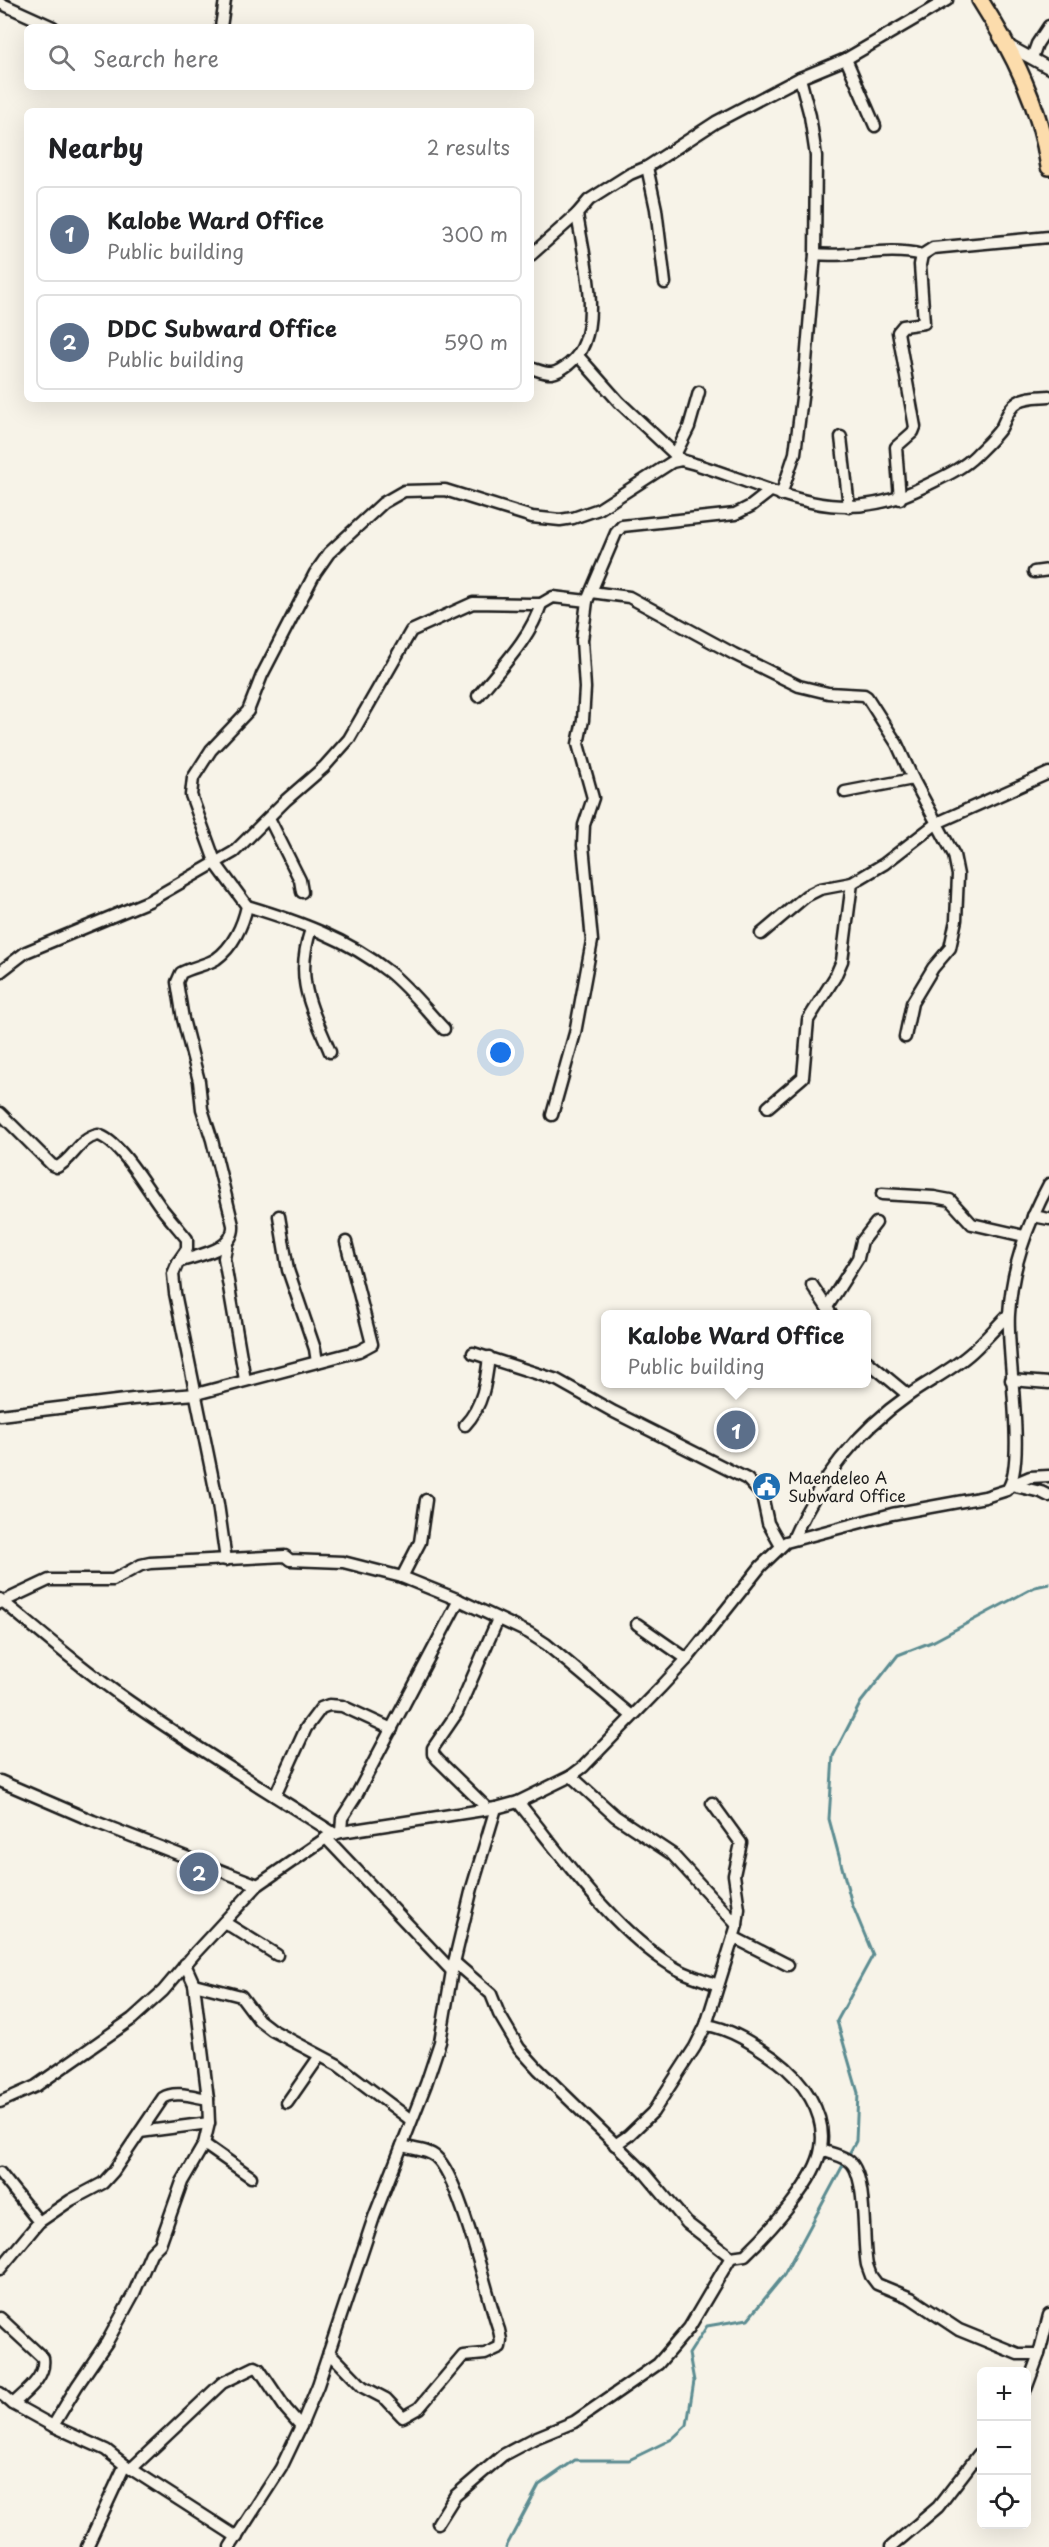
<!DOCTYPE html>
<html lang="en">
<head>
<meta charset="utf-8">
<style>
	body { margin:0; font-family:"Playpen Sans",sans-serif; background:#f6f6f6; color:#202124 }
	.controls { position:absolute; right:18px; bottom:18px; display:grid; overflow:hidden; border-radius:9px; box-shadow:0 6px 24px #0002 }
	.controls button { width:54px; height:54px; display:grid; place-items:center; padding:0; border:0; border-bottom:2px solid #e0e0e0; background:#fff; color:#202124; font:30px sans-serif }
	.you { position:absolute; left:501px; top:1053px; width:21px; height:21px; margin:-15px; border:4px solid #fff; border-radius:50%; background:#1a73e8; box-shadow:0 0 0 9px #1a73e833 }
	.badge { display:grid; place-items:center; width:39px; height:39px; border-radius:50%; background:#1a73e8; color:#fff; font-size:20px; font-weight:700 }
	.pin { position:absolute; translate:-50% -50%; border:3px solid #fff; box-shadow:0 2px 6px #0006 }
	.popup { position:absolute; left:601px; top:1310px; width:270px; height:78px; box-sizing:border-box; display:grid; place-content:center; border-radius:9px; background:#fff; filter:drop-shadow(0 2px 4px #0005); font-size:20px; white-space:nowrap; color:#757577 }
	.popup b { font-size:22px; color:#202124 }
	.popup::after { content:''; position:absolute; left:50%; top:100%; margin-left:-12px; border:12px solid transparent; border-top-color:#fff }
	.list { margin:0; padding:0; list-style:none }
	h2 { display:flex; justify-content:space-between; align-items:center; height:78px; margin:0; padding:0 24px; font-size:26px }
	h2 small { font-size:20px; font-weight:400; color:#757577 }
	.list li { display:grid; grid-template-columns:39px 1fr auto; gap:18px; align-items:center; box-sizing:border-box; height:96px; margin:0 12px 12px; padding:0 12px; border:2px solid #e0e0e0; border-radius:9px }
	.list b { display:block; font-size:22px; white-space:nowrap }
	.list p { margin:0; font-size:20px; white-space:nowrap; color:#757577 }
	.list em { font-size:20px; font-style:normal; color:#757577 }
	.icon { flex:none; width:33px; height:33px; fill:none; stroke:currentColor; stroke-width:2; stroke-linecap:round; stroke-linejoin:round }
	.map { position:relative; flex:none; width:1049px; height:2547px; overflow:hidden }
	.search { position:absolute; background:#fff; box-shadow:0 6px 24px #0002; left:24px; top:24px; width:510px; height:66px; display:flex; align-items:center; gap:15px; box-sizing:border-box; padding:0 21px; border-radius:9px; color:#757577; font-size:22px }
	.panel { position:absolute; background:#fff; box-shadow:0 6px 24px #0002; left:24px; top:108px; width:510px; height:294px; border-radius:9px }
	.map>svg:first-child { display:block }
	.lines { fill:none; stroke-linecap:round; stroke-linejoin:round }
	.stream { stroke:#5c8c91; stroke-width:3 }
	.minor-casing { stroke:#1c1c1c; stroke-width:15 }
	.highway-casing { stroke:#1c1c1c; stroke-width:20 }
	.minor { stroke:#f7f3e8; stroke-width:10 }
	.highway { stroke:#fcdcac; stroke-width:15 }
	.labels { text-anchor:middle; stroke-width:5; stroke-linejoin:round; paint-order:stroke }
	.poi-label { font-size:16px; fill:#1c1c1c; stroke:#f7f3e8; text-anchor:start }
</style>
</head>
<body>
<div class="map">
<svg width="1049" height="2547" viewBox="0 0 1049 2547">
	<rect width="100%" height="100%" fill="#f7f3e8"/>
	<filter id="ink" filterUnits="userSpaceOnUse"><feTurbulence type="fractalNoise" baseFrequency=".0167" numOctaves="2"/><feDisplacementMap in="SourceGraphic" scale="12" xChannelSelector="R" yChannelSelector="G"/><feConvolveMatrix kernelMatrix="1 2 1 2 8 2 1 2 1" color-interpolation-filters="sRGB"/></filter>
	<g filter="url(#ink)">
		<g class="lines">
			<path class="stream" d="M506,2547L539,2485L575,2460H629L672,2439L687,2425L694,2381L689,2354L707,2326L748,2319L784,2275L856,2141L858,2093L837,2021L873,1955L852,1904L829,1819L833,1756L861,1702L898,1655L934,1641L1035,1587L1049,1584"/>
			<defs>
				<g id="minor">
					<path d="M0,3L53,27"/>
					<path d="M221,27L225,0"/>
					<path d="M1009,46L1049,68"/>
					<path d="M1032,58L1037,44L1049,26"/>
					<path d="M846,59L875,126"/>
					<path d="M647,167L656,209L665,283"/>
					<path d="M815,254C850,258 888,246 922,255"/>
					<path d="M531,255L577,214"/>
					<path d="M579,357L619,402L681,460"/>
					<path d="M531,368C549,374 552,377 569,364C607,335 583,255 577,214L589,200L630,174L647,167L716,122L800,78L846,59L947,0"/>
					<path d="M841,437L849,507"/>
					<path d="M675,455L689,427L699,392"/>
					<path d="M781,495L795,453L805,374L815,254L816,156L810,116L800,78"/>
					<path d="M900,499L896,447L913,432L915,427L898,332L903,326L924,323L920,265L922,255L933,248L1049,237"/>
					<path d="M1034,572L1049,570"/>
					<path d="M591,592L629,597L734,654L799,686L828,693L864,695L867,697L897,744L913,779L954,855L958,875L956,920L950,948L933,968L912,1003L905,1037"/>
					<path d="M478,696C501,667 530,639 541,604"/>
					<path d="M845,792L913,779"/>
					<path d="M269,818L300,880L302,892"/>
					<path d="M247,906C297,921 348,939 389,972C409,988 426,1010 444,1029"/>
					<path d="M311,929C294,980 311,1006 330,1052"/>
					<path d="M761,934L806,896L820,889L852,883L884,864L937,823L1049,773"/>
					<path d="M0,972L26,952L149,901L234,852L286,800L324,767L349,739L411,631L473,603L531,604H541L553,597L587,601"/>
					<path d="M768,1107L803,1077L808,1020L835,977L842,961L852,883"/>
					<path d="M0,1113L52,1165L57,1167C74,1159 78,1139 98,1135C121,1141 148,1191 163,1210C171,1220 179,1229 187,1239V1249L178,1262"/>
					<path d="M552,1115L575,1033L592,941L583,845L584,825L593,798L578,744L583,720L585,688L582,640L587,601L616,533L622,526L735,514L751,506L769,492"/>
					<path d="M882,1194L934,1197L950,1200L972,1224L1024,1236"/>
					<path d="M279,1216L288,1270L315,1349L317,1362"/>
					<path d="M1033,1216L1049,1219"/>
					<path d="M227,1243L224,1258L245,1380"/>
					<path d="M812,1285L831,1314"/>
					<path d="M827,1307L858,1258L862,1241L876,1223"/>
					<path d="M473,1353L557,1380L614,1412L747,1479L762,1495L768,1523L781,1546"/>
					<path d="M867,1361L908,1395"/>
					<path d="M1011,1380L1049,1383"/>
					<path d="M0,1415L133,1399L196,1394L359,1351L372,1344L346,1242"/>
					<path d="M465,1425C483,1406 486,1382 489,1357"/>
					<path d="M1011,1485L1030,1477L1049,1476"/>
					<path d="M1011,1485L1041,1492L1049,1496"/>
					<path d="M793,1539C819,1480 855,1433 909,1395C930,1380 954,1369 973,1351C985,1340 996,1327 1008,1315"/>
					<path d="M226,1560L218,1504L175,1293L173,1274L178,1262C197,1255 235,1251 233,1225L212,1140L202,1109L199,1081L183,1019L177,982L181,973C192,967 207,965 216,959C233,947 243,925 247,906L216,864L191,795L193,778L211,750L248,711L262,675L315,573L329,553L383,503L404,491L445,490L532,517L560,520L573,518L599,509L672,462L681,460C772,484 831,534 925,486C943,477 962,469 976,455C984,447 994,438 1001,428C1006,419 1008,408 1018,402C1026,396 1040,397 1049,396"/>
					<path d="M402,1577L420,1542L426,1500"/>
					<path d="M0,1599C42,1634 85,1671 130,1702C196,1748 266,1790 335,1834"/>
					<path d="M0,1603L49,1580H113L141,1565L150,1563L285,1556L290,1560L343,1562L402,1577L459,1600L529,1633L546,1644L632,1716"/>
					<path d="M637,1624L687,1659"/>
					<path d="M571,1776L615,1816L672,1854L737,1925"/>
					<path d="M0,1781L93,1821L258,1885"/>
					<path d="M275,1796L306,1728L321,1708L329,1705L342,1706L392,1729"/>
					<path d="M518,1802C563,1857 611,1928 672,1966C685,1975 703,1979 718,1985"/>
					<path d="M488,1809L438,1760L433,1754V1748L457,1713L498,1619"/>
					<path d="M341,1832L342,1818L356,1796L459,1600"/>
					<path d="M326,1838L452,1971"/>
					<path d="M224,1922L277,1955"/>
					<path d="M733,1937L788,1965"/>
					<path d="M454,1962L491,1994L499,2014L519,2048L538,2069L645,2173L687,2223L731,2257L745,2255C768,2233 817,2180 821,2148C827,2113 802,2079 775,2059C755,2045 730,2028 706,2025"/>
					<path d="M194,1984L241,1996L259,2020L272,2030L338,2065L411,2120"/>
					<path d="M0,2102L36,2086L132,2019L163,1991L196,1952L258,1885L329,1836L341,1832L496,1808L518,1802L571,1776L583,1767L661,1687L687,1659L761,1566L786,1542L892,1514L985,1497L1007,1490C1027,1465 1006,1351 1009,1314C1012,1266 1027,1225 1049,1184"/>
					<path d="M287,2103L319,2057"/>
					<path d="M140,2132L209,2123"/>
					<path d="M204,2144L251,2177"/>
					<path d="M615,2145L628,2136L653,2112L695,2047L706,2025L737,1925L739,1909L734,1875L741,1843L712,1803"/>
					<path d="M821,2150C830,2153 840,2155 848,2160C868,2173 862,2242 867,2265L871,2276L877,2284L911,2298L959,2330L1018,2354H1039"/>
					<path d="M0,2173L39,2222"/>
					<path d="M0,2269L39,2222L71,2200L103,2183L113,2172L163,2098C175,2090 195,2097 208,2099"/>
					<path d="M0,2318L43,2358C46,2378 26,2391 13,2404"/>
					<path d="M329,2352L363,2387L386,2399L403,2417L419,2408L463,2356L485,2354L500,2347L501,2340L499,2330C486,2294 461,2179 436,2157C429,2150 412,2149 402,2146"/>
					<path d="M1026,2389L1039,2354L1049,2315"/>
					<path d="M0,2393L13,2404L53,2426L106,2450L125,2465L237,2537"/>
					<path d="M53,2426L77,2386L107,2342L134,2293L151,2253L160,2244L182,2182L204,2144L209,2123L208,2099L194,1984L185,1964"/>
					<path d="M131,2469L222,2383L255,2367L259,2369L286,2409L301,2426"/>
					<path d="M438,2523L455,2496L503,2455L535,2438L574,2422L658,2364L689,2328L731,2257"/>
					<path d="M87,2547L125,2465"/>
					<path d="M230,2547L281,2468L301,2426L318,2385L374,2217L426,2084L440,2042L452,1971L472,1888L496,1808"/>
					<path d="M891,2547L938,2507L982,2450"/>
				</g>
				<path id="highway" d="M980,0C1013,52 1040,106 1049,167"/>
			</defs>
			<use href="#minor" class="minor-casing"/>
			<use href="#highway" class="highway-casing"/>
			<use href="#minor" class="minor"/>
			<use href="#highway" class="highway"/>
		</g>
	</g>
	<defs>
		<symbol id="civic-disc" viewBox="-11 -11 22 22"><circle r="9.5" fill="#1f6fb2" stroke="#f7f3e8"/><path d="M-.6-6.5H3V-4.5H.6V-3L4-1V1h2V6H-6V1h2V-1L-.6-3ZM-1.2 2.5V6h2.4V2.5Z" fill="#fff"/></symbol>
	</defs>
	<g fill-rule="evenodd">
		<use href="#civic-disc" x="750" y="1470" width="33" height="33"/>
	</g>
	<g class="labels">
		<g class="poi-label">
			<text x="788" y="1484">Maendeleo A<tspan x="788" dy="18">Subward Office</tspan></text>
		</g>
	</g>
</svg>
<div class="controls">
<button>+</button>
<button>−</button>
<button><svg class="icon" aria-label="locate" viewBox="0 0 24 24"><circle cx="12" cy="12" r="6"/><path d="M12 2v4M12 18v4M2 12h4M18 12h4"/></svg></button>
</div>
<div class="you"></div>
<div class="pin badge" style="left:736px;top:1430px;background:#5c6f8a">1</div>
<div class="popup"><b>Kalobe Ward Office</b>Public building</div>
<div class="pin badge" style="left:199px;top:1872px;background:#5c6f8a">2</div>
<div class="search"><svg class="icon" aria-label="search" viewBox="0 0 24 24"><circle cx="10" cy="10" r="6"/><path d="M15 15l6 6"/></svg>Search here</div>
<section class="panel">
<h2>Nearby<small>2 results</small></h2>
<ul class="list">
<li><span class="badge" style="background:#5c6f8a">1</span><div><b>Kalobe Ward Office</b><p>Public building</p></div><em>300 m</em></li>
<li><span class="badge" style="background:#5c6f8a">2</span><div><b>DDC Subward Office</b><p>Public building</p></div><em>590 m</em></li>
</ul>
</section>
</div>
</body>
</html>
